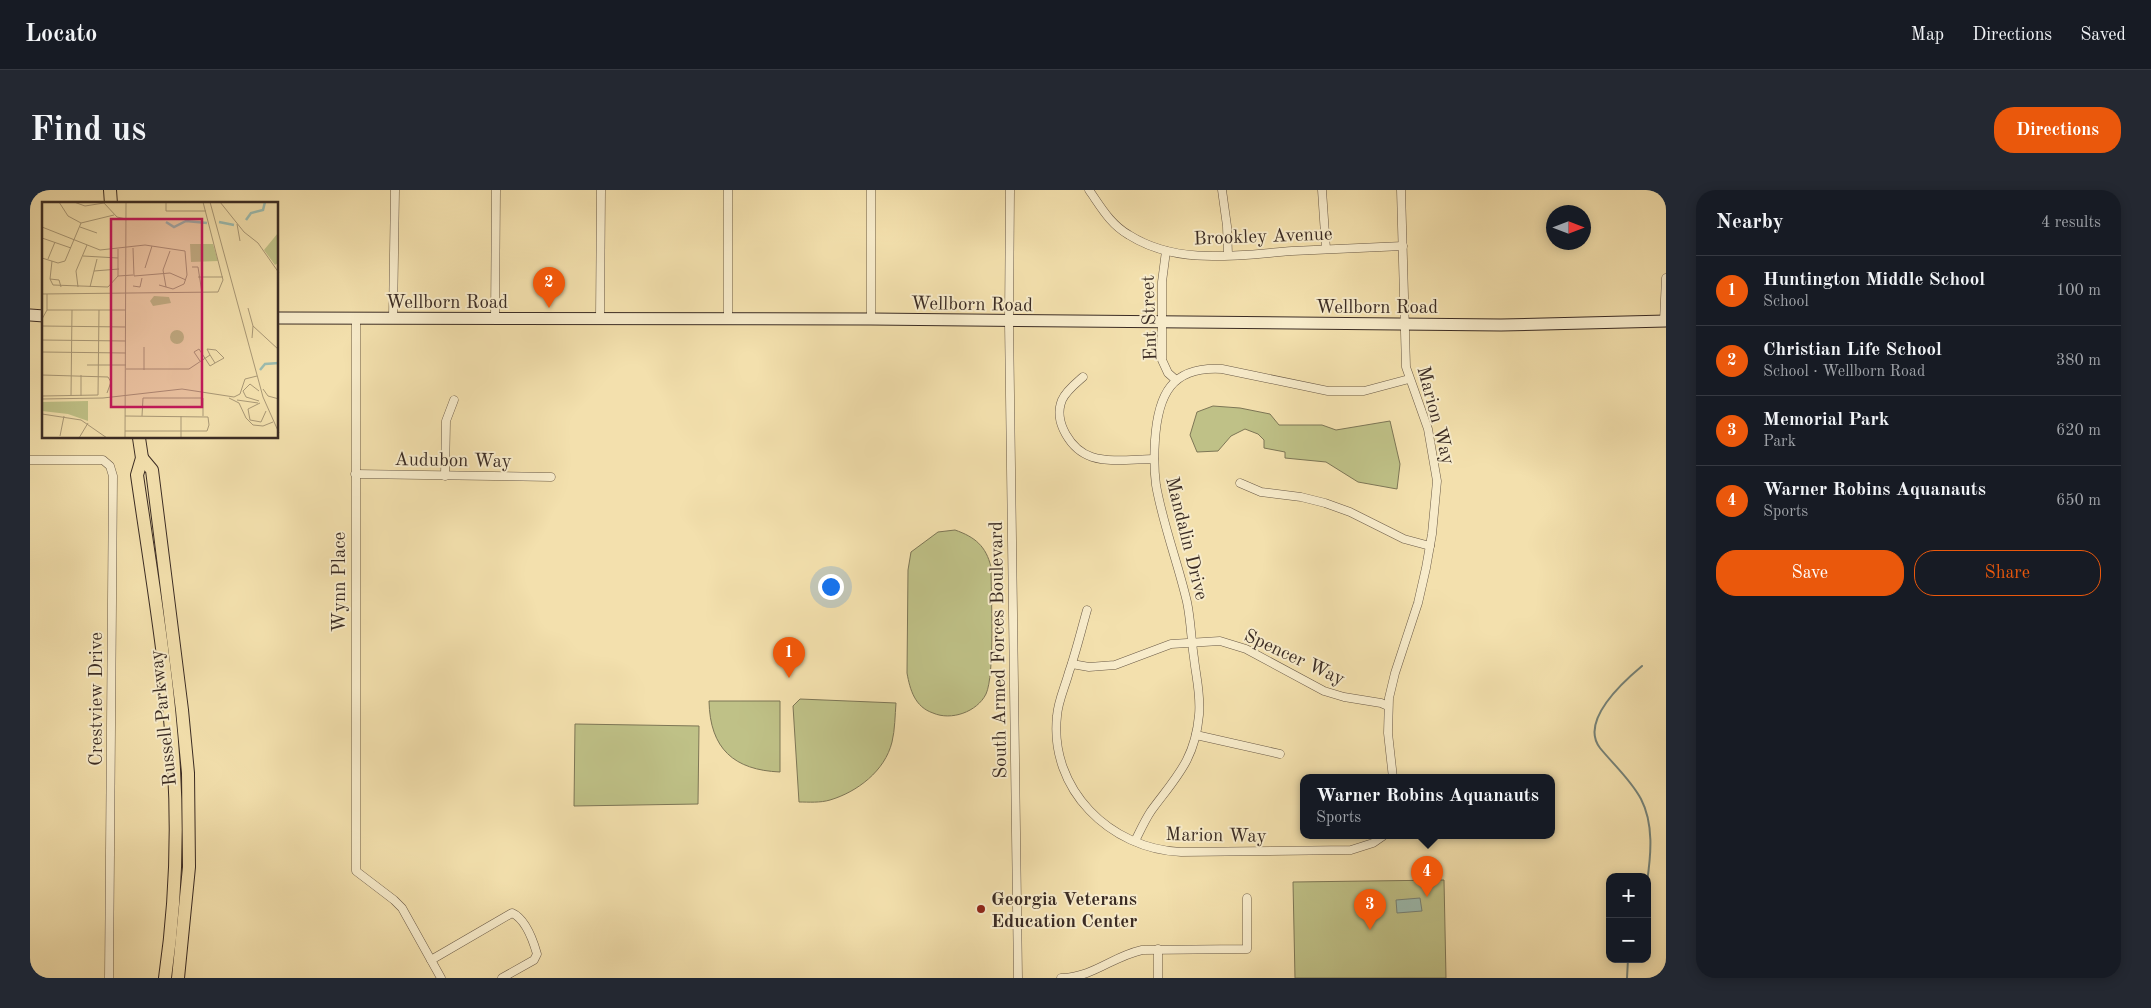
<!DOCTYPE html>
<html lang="en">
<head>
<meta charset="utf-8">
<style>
	body { margin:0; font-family:"Old Standard TT",serif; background:#242831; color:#f1f3f6 }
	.controls { position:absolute; right:15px; bottom:15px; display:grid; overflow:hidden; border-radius:10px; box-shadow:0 2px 12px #0003 }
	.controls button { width:45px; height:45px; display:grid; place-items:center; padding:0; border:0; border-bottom:1px solid #363941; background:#171b24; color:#f1f3f6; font:25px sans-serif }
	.compass { position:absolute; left:1516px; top:15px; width:45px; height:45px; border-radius:50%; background:#171b24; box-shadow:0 2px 12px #0003; rotate:90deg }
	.you { position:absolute; left:800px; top:396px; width:18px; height:18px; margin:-12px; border:4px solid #fff; border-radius:50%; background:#1a73e8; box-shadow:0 0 0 8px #1a73e833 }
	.badge { display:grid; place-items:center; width:32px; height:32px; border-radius:50%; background:#ea580c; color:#fff; font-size:16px; font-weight:700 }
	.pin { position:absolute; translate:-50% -41px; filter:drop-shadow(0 1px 2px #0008) }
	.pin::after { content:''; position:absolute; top:26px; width:18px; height:15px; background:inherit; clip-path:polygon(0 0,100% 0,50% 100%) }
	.popup { position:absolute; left:1270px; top:584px; width:255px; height:65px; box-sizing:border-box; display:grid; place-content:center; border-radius:10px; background:#171b24; filter:drop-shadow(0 1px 4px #0005); font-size:16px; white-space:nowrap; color:#9ea1a6 }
	.popup b { font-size:19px; color:#f1f3f6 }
	.popup::after { content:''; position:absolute; left:50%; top:100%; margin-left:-10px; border:10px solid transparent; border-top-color:#171b24 }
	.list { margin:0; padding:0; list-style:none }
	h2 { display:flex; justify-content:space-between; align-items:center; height:65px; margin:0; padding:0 20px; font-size:21px }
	h2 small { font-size:16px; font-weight:400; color:#9ea1a6 }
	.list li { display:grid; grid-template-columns:32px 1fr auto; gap:15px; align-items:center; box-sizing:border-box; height:70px; padding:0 20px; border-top:1px solid #363941 }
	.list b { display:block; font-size:19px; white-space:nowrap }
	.list p { margin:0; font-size:16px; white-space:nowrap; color:#9ea1a6 }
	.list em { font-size:16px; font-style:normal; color:#9ea1a6 }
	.actions { display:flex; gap:10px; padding:15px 20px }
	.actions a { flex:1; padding:11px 0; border:1px solid #ea580c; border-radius:20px; text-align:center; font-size:18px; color:#ea580c }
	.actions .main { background:#ea580c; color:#fff }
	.map { position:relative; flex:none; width:1636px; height:788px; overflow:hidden; border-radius:20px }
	header { display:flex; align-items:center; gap:30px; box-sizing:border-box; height:70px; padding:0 25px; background:#171b24; border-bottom:1px solid #363941 }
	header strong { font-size:24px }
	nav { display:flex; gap:28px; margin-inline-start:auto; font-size:18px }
	.intro { display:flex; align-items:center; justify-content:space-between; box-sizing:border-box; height:120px; padding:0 30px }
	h1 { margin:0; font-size:35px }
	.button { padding:12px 22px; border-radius:20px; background:#ea580c; color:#fff; font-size:18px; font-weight:700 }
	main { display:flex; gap:30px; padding:0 30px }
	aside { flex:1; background:#171b24; border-radius:20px; box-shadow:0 2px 12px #0003 }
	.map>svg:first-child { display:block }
	.green { fill:#bfc187; stroke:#7d7656 }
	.water { fill:#9cbcb0; stroke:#758278 }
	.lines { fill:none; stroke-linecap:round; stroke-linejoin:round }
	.stream { stroke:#758278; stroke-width:2 }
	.street-casing { stroke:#695946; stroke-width:9 }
	.secondary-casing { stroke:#3b2c24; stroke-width:13 }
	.primary-casing { stroke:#3b2c24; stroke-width:14 }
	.street { stroke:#f7ebca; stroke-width:8 }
	.secondary { stroke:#f7ebca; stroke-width:11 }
	.primary { stroke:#f3e0ad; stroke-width:12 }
	.poi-dot { fill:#8f2418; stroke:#f7ebca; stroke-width:2 }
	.labels { text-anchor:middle; stroke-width:4; stroke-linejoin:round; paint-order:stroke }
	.street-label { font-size:19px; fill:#3b2c24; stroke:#f7ebca }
	.poi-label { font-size:19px; font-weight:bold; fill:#3b2c24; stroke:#f7ebca; text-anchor:start }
	.inset-river { fill:none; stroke:#9cbcb0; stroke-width:2.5 }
	.inset-road { fill:none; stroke:#a99876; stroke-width:1 }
	.view { fill:#c2185b; fill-opacity:0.15; stroke:#c2185b; stroke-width:2.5 }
	.inset-edge { fill:none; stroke:#3b2c24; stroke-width:2.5 }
</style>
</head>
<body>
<header>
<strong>Locato</strong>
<nav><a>Map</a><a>Directions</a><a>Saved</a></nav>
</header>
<div class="intro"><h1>Find us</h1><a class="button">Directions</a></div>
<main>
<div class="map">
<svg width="1636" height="788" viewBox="0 0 1636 788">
	<rect width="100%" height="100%" fill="#f3e0ad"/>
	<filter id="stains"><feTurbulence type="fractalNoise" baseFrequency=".004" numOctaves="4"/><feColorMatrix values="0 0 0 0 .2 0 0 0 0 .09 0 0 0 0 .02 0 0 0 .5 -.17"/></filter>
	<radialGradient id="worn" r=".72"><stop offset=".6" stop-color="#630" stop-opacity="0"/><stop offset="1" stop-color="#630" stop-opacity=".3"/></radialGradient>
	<g class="green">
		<path d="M1183,216L1210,218L1240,224L1249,235H1292L1306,240L1360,231L1370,274L1367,299L1328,292L1296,272L1255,268V262L1234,258V250L1228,244L1215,239L1201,246L1188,261L1167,262L1160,245L1167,222Z"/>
		<path d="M925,340C945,347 956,356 961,377C961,403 965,485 956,504C947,522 921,531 903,523C885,517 880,500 877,483L878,380L881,362L908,342Z"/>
		<path d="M770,509L866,513C865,525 865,540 862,552C855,581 827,602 800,610C790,613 779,612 769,612L763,516Z"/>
		<path d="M679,511H750V582C704,580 680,559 679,511Z"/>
		<path d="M545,534L669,536L668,614L544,616Z"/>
		<path d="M1414,690L1416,788H1265L1263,692Z"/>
	</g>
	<path class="water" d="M1390,708L1392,721L1367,723L1366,710Z"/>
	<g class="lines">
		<g class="stream">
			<path d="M1612,476C1594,491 1549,531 1570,558C1583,574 1601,590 1611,609C1624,634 1621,665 1617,692"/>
			<path d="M1597,788L1598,769"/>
		</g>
		<defs>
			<g id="street">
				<path d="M841,0V129"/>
				<path d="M980,0L979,132L988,788"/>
				<path d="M1059,0C1071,17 1080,34 1099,45C1148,76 1208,65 1262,61C1299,59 1336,58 1373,56"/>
				<path d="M1192,0L1197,36L1198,65"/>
				<path d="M1292,0L1296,59"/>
				<path d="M1136,61L1132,92V170L1138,183L1146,190"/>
				<path d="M363,128L365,0"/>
				<path d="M326,129V681L364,710L372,718L411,788"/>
				<path d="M465,129L466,0"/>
				<path d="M570,129L571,0"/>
				<path d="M698,129V0"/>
				<path d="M1634,131L1636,88"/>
				<path d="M1053,187C1045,194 1036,201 1032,210C1023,232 1041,260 1062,267C1081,273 1105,269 1124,269"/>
				<path d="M0,270H73L80,276L83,286L79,788"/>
				<path d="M325,284L521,287"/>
				<path d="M415,286L416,231L424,210"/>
				<path d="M1210,293L1231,302L1271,307L1295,313L1320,322L1374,349L1400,356"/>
				<path d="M1057,420C1051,441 1046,462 1039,482C1035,497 1028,511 1027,526C1019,599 1080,659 1151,662L1321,660L1343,653L1353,646"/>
				<path d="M1042,474L1059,477L1085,475L1141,454L1190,451L1216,459L1294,501L1314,507L1351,513L1358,516"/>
				<path d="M1166,545L1250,564"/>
				<path d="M1363,588L1358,543L1359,508L1365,483L1388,413L1396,378L1402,344L1407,291L1398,239L1376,177L1371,0"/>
				<path d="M1105,651C1110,641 1115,630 1121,621C1146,587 1165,570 1169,525C1171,505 1166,487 1164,468C1161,449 1161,431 1157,412C1148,373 1133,335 1126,295C1124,280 1124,265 1125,250C1128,205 1141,176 1192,179L1298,201H1334L1379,189"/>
				<path d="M401,770L482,723C496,729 503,750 507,764L504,770L472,788"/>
				<path d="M1031,788C1064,787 1081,767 1112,760L1217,759V708"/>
				<path d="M1128,788V759"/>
			</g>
			<g id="secondary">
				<path d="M0,125L14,126"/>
				<path d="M248,128L841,129L1471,135L1636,131"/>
			</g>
			<g id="primary">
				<path d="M80,0L81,14"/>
				<path d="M109,248L112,268L107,285C121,382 138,481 144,579C148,649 145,719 135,788"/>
				<path d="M112,268L122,280L152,520L158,583L159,677L148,788"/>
			</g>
		</defs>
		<use href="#street" class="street-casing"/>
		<use href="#secondary" class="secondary-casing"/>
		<use href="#primary" class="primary-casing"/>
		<use href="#street" class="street"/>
		<use href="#secondary" class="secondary"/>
		<use href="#primary" class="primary"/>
	</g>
	<circle class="poi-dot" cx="951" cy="719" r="5"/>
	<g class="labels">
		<g class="street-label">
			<text transform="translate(1233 45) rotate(-2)" y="7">Brookley Avenue</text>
			<text x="417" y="118">Wellborn Road</text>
			<text transform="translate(942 113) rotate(1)" y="7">Wellborn Road</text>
			<text x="1347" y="123">Wellborn Road</text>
			<text transform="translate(1118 128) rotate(-92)" y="7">Ent Street</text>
			<text transform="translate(1407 225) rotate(75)" y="7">Marion Way</text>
			<text transform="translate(423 269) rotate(1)" y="7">Audubon Way</text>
			<text transform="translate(1158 348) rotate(76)" y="7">Mandalin Drive</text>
			<text transform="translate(308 392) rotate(-90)" y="7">Wynn Place</text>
			<text transform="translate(967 460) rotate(-91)" y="7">South Armed Forces Boulevard</text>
			<text transform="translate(1265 466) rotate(25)" y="7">Spencer Way</text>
			<text transform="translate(65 509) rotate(-90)" y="7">Crestview Drive</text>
			<text transform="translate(132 528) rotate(-96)" y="7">Russell Parkway</text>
			<text transform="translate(1186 644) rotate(1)" y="7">Marion Way</text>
		</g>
		<g class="poi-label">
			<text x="961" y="715">Georgia Veterans<tspan x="961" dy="22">Education Center</tspan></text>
		</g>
	</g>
	<g transform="translate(12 12)">
		<rect width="236" height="236" fill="#f3e0ad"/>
		<path d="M236,31V61L233,63L222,48ZM148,42H171L176,59L149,60ZM112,94L127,95L129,101L111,104L108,99ZM128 135a7 7 0 1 1 14 0a7 7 0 1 1-14 0ZM46,199V219L26,212L0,209V200Z" fill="#bfc187"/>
		<path class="inset-river" d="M204,18L209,11L221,8L223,0M124,20L132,25L144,19L165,21M177,20L192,23M218,168L223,162L237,161"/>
		<path class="inset-road" d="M17,0L26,14L39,21L72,13M32,0L43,4L62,1L75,15L84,17M124,0V9H164M168,0L221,195L237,231M178,0L202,30L216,41L237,71M195,22L198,39M0,25L58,48L103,43L143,49L145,73L142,82L131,87L117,83M38,25L55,31M0,36L29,46M91,46L92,74L128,71L144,78M41,54L76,56M0,56L16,61L23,59L39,21M6,57L13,40M10,59L8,77L11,83L66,85L76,74V47M150,65H156L160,91M103,66L110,44M52,69L77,67M76,74L91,73M156,75H181M8,77L17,78L19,85M91,84L98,85L100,76M36,85L34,69L45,43M48,85L55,57M124,85L121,68L128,49M0,92L176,90L181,78L161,0M206,106L211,124L210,136M5,108H84M0,117L5,108V92M0,124L84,125M211,124L237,148M0,138L84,139M0,150L84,151M158,159L152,150L157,147L168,164L173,161M45,163H84M84,167H147L168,153L173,161L182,156L174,148L165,147L168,153M102,168V145M0,173L66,175L69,180L65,191M39,173V194M221,187L226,194L237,197M0,194L56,193L57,108M29,194L30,108M187,196L197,201L204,216L211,223L221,224L231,220M0,197L61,196L140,187L192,195L198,192L203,177L215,174M195,198L216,201M217,199L204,195L201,189L208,182L217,189M218,201L206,207L208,218L219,220L224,209M0,212L39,218L65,236M100,214L101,196H161V214M139,214V236M83,229H165L167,223L166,215L83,214M18,234L22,214M12,236H27M37,236L46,221M83,236L84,0"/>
		<path class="view" d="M69,17H160V205H69Z"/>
		<rect width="236" height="236" class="inset-edge"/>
	</g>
	<rect width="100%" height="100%" filter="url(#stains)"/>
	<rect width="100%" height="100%" fill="url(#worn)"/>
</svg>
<div class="controls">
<button>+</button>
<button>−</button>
</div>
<svg class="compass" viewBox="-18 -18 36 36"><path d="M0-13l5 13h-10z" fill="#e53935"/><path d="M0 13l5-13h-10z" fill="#9ea1a6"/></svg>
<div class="you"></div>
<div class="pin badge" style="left:759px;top:488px">1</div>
<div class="pin badge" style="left:519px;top:118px">2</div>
<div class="pin badge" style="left:1340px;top:740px">3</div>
<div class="pin badge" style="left:1397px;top:707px">4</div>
<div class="popup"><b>Warner Robins Aquanauts</b>Sports</div>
</div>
<aside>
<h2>Nearby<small>4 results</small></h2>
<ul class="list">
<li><span class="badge">1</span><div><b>Huntington Middle School</b><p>School</p></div><em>100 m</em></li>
<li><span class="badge">2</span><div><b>Christian Life School</b><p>School · Wellborn Road</p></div><em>380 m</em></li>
<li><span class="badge">3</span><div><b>Memorial Park</b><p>Park</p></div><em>620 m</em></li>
<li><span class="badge">4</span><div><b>Warner Robins Aquanauts</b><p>Sports</p></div><em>650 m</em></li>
</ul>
<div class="actions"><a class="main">Save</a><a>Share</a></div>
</aside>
</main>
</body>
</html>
